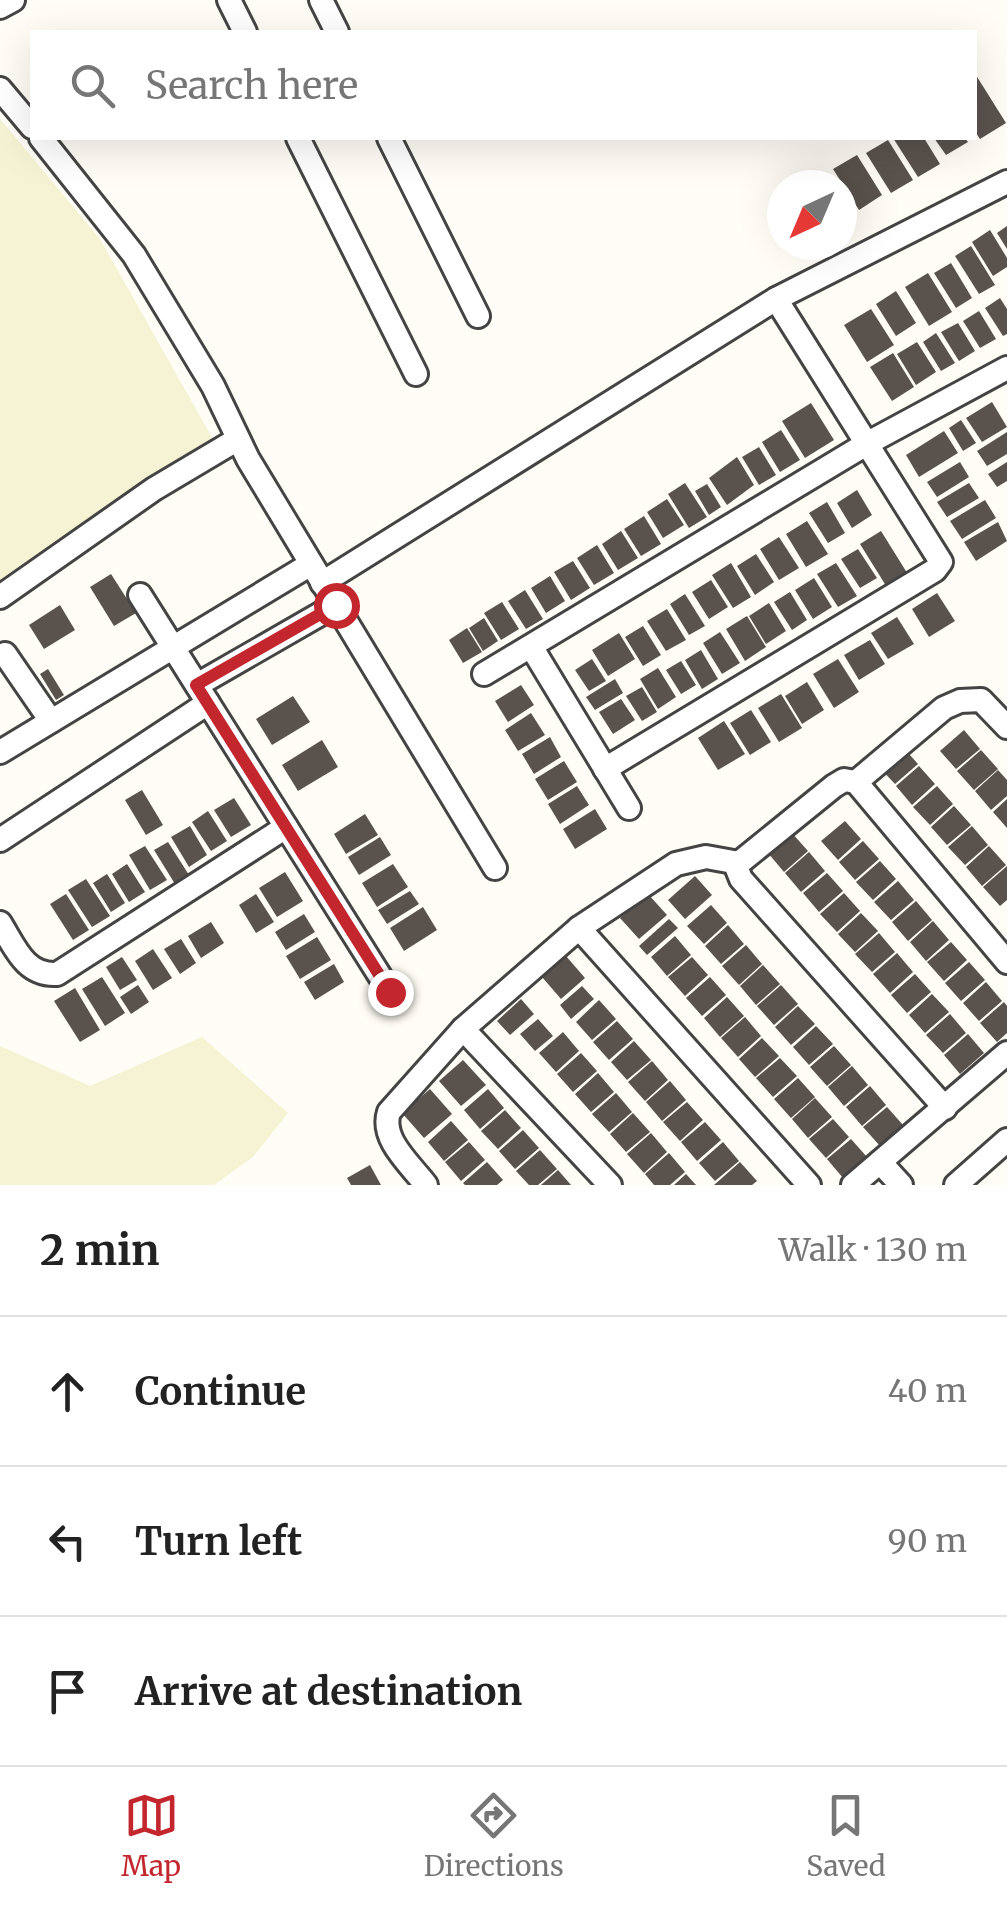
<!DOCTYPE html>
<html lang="en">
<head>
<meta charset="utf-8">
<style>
	body { margin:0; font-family:Merriweather,serif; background:#f6f6f6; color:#222 }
	.compass { position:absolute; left:767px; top:170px; width:90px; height:90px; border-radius:50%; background:#fff; box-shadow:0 10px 40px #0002; rotate:224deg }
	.stop { position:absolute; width:30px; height:30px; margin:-22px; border:8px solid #c4262e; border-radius:50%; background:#fff }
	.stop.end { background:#c4262e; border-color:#fff; box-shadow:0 2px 10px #0008 }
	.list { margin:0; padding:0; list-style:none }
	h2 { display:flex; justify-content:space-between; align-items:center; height:130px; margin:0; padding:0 40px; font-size:42px }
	h2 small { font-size:32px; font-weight:400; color:#767676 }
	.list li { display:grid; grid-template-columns:65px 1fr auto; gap:30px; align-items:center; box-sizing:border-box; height:150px; padding:0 40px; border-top:2px solid #e0e0e0 }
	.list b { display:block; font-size:38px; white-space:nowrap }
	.list em { font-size:32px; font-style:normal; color:#767676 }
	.icon { flex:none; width:55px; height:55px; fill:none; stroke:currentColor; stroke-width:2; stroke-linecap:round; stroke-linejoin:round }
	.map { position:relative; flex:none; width:1007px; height:1185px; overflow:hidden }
	.search { position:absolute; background:#fff; box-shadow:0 10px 40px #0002; left:30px; right:30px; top:30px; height:110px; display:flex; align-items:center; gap:25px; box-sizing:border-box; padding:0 35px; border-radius:0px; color:#767676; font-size:38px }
	.sheet { height:580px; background:#fff }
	nav { display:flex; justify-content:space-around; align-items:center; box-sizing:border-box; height:140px; border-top:2px solid #e0e0e0; background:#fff; font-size:28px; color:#767676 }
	nav a { display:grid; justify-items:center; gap:5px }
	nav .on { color:#c4262e }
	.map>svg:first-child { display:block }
	.farmland { fill:#f6f3d4 }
	.building { fill:#5a524d }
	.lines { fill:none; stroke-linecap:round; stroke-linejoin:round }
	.street-casing { stroke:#444; stroke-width:28 }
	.street { stroke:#fff; stroke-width:22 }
	.route { stroke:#c4262e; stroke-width:12 }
</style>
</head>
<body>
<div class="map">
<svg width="1007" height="1185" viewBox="0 0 1007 1185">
	<rect width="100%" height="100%" fill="#fffdf5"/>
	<g class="farmland">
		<path d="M0,119L100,239L214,441L0,590Z"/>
		<path d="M202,1037L288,1113L253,1157L214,1185H0V1046L90,1086Z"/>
	</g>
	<g class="building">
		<path d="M974,72L1006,123L980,139L974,130Z"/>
		<path d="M893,138H924L940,164L918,177Z"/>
		<path d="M934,138H965L968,142L946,155Z"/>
		<path d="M888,140L913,180L891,193L866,153Z"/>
		<path d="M857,155L882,195L859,210L833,169Z"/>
		<path d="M827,174L834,185H810Z"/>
		<path d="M842,198L854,217L842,225Z"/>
		<path d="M1007,226V249L997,233Z"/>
		<path d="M990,230L1007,258V267L993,276L972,242Z"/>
		<path d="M971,246L995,285L979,294L955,256Z"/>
		<path d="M951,263L972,298L956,308L934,273Z"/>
		<path d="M928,273L952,312L929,326L905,287Z"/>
		<path d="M896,291L916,323L896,336L876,304Z"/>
		<path d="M1000,298L1007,309V334L1003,336L985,308Z"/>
		<path d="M871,309L894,345L867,362L844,325Z"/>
		<path d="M979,311L996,339L980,348L963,321Z"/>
		<path d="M958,323L975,351L959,361L941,332Z"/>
		<path d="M936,333L955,363L941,371L923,342Z"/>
		<path d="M917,342L936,372L916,385L897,354Z"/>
		<path d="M893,353L914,387L892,401L870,367Z"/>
		<path d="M992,402L1007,427L982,442L966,418Z"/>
		<path d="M811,403L834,440L805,458L782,421Z"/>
		<path d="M961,420L976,443L963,451L949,428Z"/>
		<path d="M781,430L800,460L780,472L762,442Z"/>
		<path d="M944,431L958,453L919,477L906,455Z"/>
		<path d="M1007,432V454L987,466L977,451Z"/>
		<path d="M759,447L776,475L759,485L742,457Z"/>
		<path d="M737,457L754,485L727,505L709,478Z"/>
		<path d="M960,462L969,477L937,497L927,482Z"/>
		<path d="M1007,462V481L997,487L988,474Z"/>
		<path d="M685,483L707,517L689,528L668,494Z"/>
		<path d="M969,483L979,498L947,517L937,502Z"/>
		<path d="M707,484L721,507L709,515L695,491Z"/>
		<path d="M857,490L872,515L852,528L837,503Z"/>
		<path d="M667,499L684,525L663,538L647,512Z"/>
		<path d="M985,500L996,518L962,539L950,521Z"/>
		<path d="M827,502L845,533L828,543L809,513Z"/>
		<path d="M644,516L661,544L641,556L624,529Z"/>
		<path d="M807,521L828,554L806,567L786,534Z"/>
		<path d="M998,522L1007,541L976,561L964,542Z"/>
		<path d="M621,531L638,558L618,570L602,544Z"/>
		<path d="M881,531L909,576L888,589L860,544Z"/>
		<path d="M779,537L799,568L779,580L760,549Z"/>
		<path d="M597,545L614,573L594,585L577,558Z"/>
		<path d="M858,549L877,578L860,588L841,559Z"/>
		<path d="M756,554L774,582L755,595L737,566Z"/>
		<path d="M573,561L590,588L571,600L554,572Z"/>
		<path d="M731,563L751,597L733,608L712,575Z"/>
		<path d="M836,563L857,596L838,607L817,574Z"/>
		<path d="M111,574L136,613L114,626L90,587Z"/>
		<path d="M550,576L565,601L546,613L531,588Z"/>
		<path d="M814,578L832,607L813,619L795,590Z"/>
		<path d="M711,580L728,607L709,619L692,592Z"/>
		<path d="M525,590L543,619L526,629L508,601Z"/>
		<path d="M790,592L807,620L792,630L774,602Z"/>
		<path d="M937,593L955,621L929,637L912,609Z"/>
		<path d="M685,594L705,626L689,635L670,604Z"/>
		<path d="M502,602L519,629L501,640L484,613Z"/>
		<path d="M769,603L786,631L766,644L749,616Z"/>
		<path d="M60,605L75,630L44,649L29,625Z"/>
		<path d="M667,609L686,640L666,651L647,621Z"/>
		<path d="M747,616L766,647L745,661L726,629Z"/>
		<path d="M897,617L914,644L888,659L871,633Z"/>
		<path d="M484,618L498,641L483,651L469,628Z"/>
		<path d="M643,626L661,655L643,666L625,637Z"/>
		<path d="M467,628L482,652L463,663L449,640Z"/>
		<path d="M720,632L740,663L722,674L703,643Z"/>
		<path d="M619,633L635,659L608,676L592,650Z"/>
		<path d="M870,640L885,664L859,680L844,655Z"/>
		<path d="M701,650L718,679L702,689L685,660Z"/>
		<path d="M592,659L606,681L589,691L575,670Z"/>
		<path d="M838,659L859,692L834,708L813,674Z"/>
		<path d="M681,661L696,685L681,694L666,670Z"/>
		<path d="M658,668L676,697L658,709L640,679Z"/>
		<path d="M48,669L64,695L56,700L40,674Z"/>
		<path d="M615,679L623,693L595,710L586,697Z"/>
		<path d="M807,682L824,710L802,724L785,696Z"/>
		<path d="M521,685L534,705L508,722L495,701Z"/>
		<path d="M642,687L657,712L642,721L626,696Z"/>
		<path d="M781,694L802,728L779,742L758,708Z"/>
		<path d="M293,696L310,722L272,745L256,719Z"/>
		<path d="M621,699L635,720L613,734L599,712Z"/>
		<path d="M751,710L771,742L750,755L730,723Z"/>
		<path d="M531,713L545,735L518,751L505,730Z"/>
		<path d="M724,721L745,754L718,770L698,738Z"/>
		<path d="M964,730L980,749L956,769L940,751Z"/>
		<path d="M550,737L561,757L534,774L522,754Z"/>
		<path d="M322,740L338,767L298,791L282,765Z"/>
		<path d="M901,745L918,764L895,784L878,766Z"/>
		<path d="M981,750L998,769L974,790L957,771Z"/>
		<path d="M564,761L577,782L548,800L535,779Z"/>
		<path d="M919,766L935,784L912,805L896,786Z"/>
		<path d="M998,770L1007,780V796L991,810L975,791Z"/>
		<path d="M577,786L589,805L560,824L548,804Z"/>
		<path d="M937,786L953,804L930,825L913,807Z"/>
		<path d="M142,790L163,825L146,835L125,800Z"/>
		<path d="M234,798L251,825L231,837L214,810Z"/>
		<path d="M1007,799V828L993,812Z"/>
		<path d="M954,806L971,825L947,845L931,827Z"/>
		<path d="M595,809L607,829L575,849L563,829Z"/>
		<path d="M208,811L227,841L211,851L192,822Z"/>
		<path d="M365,814L378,835L346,854L334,834Z"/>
		<path d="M845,821L861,839L838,860L821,841Z"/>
		<path d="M190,826L207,855L189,867L171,837Z"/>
		<path d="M972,826L988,845L965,865L948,847Z"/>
		<path d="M791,832L808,851L784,872L768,853Z"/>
		<path d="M380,837L391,855L359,875L348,857Z"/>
		<path d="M863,841L879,859L855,880L839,862Z"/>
		<path d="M168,842L189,875L175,884L154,850Z"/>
		<path d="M145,846L167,880L150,890L129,855Z"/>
		<path d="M989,846L1006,865L982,886L966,867Z"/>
		<path d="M809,852L825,871L801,892L785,873Z"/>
		<path d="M880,861L896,879L873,900L856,882Z"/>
		<path d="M127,864L145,892L129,902L112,874Z"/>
		<path d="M393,864L408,887L377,907L362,883Z"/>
		<path d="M1007,866V900L1000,906L983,887Z"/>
		<path d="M285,872L303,901L277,917L259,888Z"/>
		<path d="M827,873L843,891L819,912L803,893Z"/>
		<path d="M107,874L125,903L111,912L93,883Z"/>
		<path d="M695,876L712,895L685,919L668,900Z"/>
		<path d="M86,879L110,916L92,927L68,890Z"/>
		<path d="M898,881L914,900L891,920L874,902Z"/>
		<path d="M410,891L419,904L387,924L378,910Z"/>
		<path d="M844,893L860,911L837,932L820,914Z"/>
		<path d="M66,894L89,930L73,940L50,904Z"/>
		<path d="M256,894L274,922L256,933L239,905Z"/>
		<path d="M648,894L667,915L639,939L620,918Z"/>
		<path d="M916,901L932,920L908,941L892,922Z"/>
		<path d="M711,905L727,923L704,944L687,926Z"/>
		<path d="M423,907L437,930L404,951L390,928Z"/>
		<path d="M861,913L878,931L855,952L838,934Z"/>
		<path d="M304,914L315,932L286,950L275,932Z"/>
		<path d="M669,919L678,928L647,955L639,946Z"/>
		<path d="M933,921L949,940L926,961L910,942Z"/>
		<path d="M211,922L224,943L201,958L188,936Z"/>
		<path d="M728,925L744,944L721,964L705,946Z"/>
		<path d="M879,933L895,952L872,972L855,954Z"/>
		<path d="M675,936L691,955L667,976L651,957Z"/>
		<path d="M317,937L331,960L300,979L286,956Z"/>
		<path d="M181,939L196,963L180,974L164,949Z"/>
		<path d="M951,942L967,960L944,981L927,962Z"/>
		<path d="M746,945L762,964L739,985L722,966Z"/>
		<path d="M153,949L172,978L153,990L135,961Z"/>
		<path d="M897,953L913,972L890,993L873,974Z"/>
		<path d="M566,956L585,978L561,999L542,977Z"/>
		<path d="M122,957L137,980L120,990L106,967Z"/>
		<path d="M692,957L708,975L685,996L668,977Z"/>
		<path d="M969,962L985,980L961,1001L945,983Z"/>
		<path d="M334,964L344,982L315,1000L304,982Z"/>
		<path d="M763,965L780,984L756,1005L740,986Z"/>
		<path d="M915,974L931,992L907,1013L891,995Z"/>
		<path d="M102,977L125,1013L105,1026L82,989Z"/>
		<path d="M710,977L726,995L702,1016L686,998Z"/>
		<path d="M986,982L1002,1001L979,1021L963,1003Z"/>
		<path d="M138,985L149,1002L131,1014L120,997Z"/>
		<path d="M781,985L798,1004L774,1025L757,1006Z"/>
		<path d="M582,986L594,999L571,1019L560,1005Z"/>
		<path d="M75,988L100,1030L80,1042L54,1001Z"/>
		<path d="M932,994L949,1012L925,1033L909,1015Z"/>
		<path d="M727,997L744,1016L720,1037L704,1018Z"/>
		<path d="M521,999L534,1014L510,1035L497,1021Z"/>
		<path d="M599,1000L616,1019L592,1040L576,1022Z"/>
		<path d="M1004,1002L1007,1006V1033L997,1042L980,1023Z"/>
		<path d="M798,1006L815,1024L791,1045L775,1027Z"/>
		<path d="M950,1014L966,1033L943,1053L926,1035Z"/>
		<path d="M745,1017L761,1036L738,1057L721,1038Z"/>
		<path d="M538,1019L553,1036L535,1051L520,1034Z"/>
		<path d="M617,1021L633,1039L609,1060L593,1042Z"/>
		<path d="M816,1026L833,1044L809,1065L793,1047Z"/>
		<path d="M563,1032L579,1051L556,1072L539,1053Z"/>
		<path d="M968,1034L984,1053L960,1074L944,1055Z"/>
		<path d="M762,1038L779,1056L755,1077L739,1059Z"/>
		<path d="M634,1041L651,1060L627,1080L611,1062Z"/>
		<path d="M834,1046L851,1065L827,1086L810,1067Z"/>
		<path d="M581,1053L597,1071L573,1092L557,1074Z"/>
		<path d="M780,1058L797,1076L773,1097L756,1078Z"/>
		<path d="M463,1060L486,1085L461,1106L439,1081Z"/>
		<path d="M652,1061L668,1080L645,1101L628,1082Z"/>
		<path d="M852,1066L868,1085L844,1106L828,1087Z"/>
		<path d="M598,1073L614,1092L591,1112L575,1094Z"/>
		<path d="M798,1078L815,1097L791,1118L774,1099Z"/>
		<path d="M670,1081L686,1100L662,1121L646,1102Z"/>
		<path d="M870,1086L886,1105L862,1126L846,1107Z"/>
		<path d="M430,1089L452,1114L424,1138L402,1113Z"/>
		<path d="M488,1089L504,1108L480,1129L464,1110Z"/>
		<path d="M616,1093L632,1112L609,1132L592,1114Z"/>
		<path d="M815,1098L832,1117L808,1138L792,1119Z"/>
		<path d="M687,1102L703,1120L680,1141L663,1122Z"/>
		<path d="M887,1107L903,1125L880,1146L863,1127Z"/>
		<path d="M505,1110L521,1128L498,1149L481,1131Z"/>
		<path d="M633,1113L650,1132L626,1152L610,1134Z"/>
		<path d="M833,1119L849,1137L826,1158L809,1139Z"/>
		<path d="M451,1121L468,1140L444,1161L428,1142Z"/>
		<path d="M705,1122L721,1140L697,1161L681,1142Z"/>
		<path d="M523,1130L539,1148L515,1169L499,1151Z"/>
		<path d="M651,1133L667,1152L644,1173L627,1154Z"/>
		<path d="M851,1139L867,1157L843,1178L827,1159Z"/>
		<path d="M469,1142L485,1160L461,1181L445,1162Z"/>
		<path d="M723,1142L739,1161L715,1181L699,1163Z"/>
		<path d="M540,1150L557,1169L538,1185H529L516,1171Z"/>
		<path d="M669,1153L685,1172L670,1185H654L645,1174Z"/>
		<path d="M487,1162L503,1180L497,1185H465L463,1183Z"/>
		<path d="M740,1162L757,1181L752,1185H714Z"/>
		<path d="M370,1165L381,1185H351L347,1178Z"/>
		<path d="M558,1170L571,1185H541Z"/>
		<path d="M686,1174L696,1185H674Z"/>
	</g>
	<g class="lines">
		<defs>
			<g id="street">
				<path d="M229,0L245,32"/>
				<path d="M321,0L337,32"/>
				<path d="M0,7L13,0"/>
				<path d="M0,89L32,127"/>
				<path d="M41,138L134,255L213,386L248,459L495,868"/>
				<path d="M298,138L416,374"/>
				<path d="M389,138L478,316"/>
				<path d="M322,583L776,299L1007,182"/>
				<path d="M140,595L390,992"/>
				<path d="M0,597L154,489L238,439"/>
				<path d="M532,648L629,808"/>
				<path d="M5,654L51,721"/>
				<path d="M484,674L868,443L1007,368"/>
				<path d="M197,685L336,605"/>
				<path d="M0,752L311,564"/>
				<path d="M605,769L935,570L941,562L776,299"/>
				<path d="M856,782L1007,962"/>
				<path d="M0,840L208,703"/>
				<path d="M0,923C15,947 25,976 57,974L286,827"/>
				<path d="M579,928L809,1185"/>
				<path d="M463,1029L610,1185"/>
				<path d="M945,1108L741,879L737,869L739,863L834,786L844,780L856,782L944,708L960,701L981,700L1007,727"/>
				<path d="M880,1162L901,1185"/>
				<path d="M426,1185C410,1164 380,1139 389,1112L463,1029L579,928L676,864L706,857L739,863"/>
				<path d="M853,1185L1007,1053"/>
				<path d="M956,1185L1007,1140"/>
			</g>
		</defs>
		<use href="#street" class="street-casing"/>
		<use href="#street" class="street"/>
	</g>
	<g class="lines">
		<path class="route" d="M336,605L196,685L390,992"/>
	</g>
</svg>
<svg class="compass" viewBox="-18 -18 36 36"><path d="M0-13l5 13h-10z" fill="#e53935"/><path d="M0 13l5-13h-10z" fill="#767676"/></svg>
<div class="stop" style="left:336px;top:605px"></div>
<div class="stop end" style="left:390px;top:992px"></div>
<div class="search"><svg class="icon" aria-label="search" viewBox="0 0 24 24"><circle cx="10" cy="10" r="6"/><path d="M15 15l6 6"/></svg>Search here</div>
</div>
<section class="sheet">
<h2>2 min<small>Walk · 130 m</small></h2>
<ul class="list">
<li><svg class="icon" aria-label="ahead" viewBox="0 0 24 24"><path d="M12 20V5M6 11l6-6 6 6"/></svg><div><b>Continue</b></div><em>40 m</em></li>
<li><svg class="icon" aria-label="left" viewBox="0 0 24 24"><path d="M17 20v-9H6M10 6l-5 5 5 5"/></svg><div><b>Turn left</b></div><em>90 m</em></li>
<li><svg class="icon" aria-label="arrive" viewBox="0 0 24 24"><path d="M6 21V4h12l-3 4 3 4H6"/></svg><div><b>Arrive at destination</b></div></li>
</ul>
</section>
<nav>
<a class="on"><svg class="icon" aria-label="map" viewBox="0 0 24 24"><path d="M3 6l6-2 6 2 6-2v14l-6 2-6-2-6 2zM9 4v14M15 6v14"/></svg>Map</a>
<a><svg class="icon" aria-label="directions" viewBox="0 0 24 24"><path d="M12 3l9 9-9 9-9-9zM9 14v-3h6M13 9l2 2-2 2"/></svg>Directions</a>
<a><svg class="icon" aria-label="saved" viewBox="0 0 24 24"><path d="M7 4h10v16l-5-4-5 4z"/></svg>Saved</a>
</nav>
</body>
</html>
